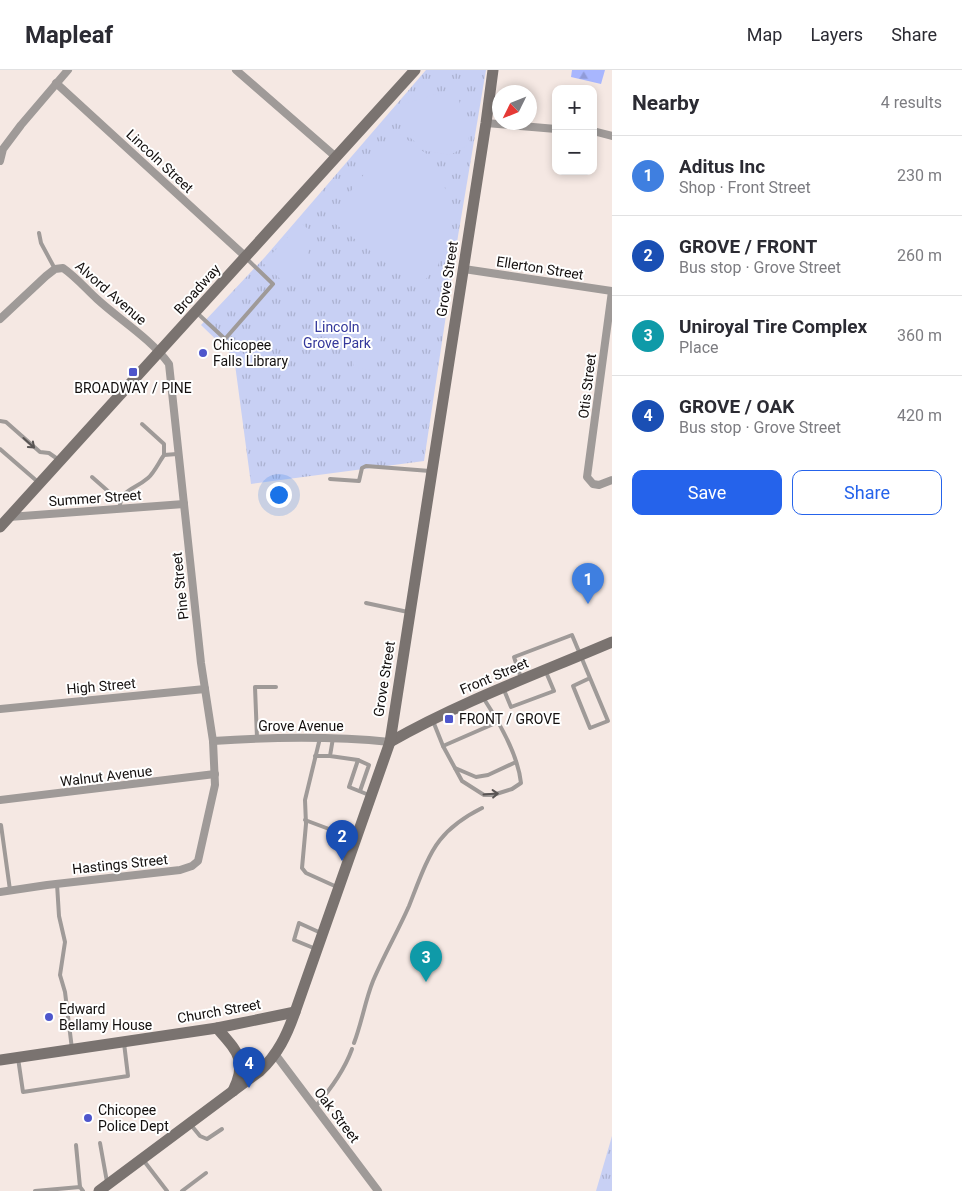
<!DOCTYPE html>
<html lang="en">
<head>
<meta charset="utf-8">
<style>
	body { margin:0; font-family:Roboto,sans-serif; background:#f2f2f3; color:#2b2b33 }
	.controls { position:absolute; right:15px; top:15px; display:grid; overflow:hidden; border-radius:10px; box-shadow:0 2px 8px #0003 }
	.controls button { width:45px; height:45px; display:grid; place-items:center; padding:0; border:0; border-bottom:1px solid #e1e1e2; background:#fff; color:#2b2b33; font:25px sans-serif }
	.compass { position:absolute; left:492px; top:15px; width:45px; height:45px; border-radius:50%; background:#fff; box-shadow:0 2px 8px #0003; rotate:227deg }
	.you { position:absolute; left:278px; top:424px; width:18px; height:18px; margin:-12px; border:4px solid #fff; border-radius:50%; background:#1a73e8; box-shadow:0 0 0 8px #1a73e833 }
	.badge { display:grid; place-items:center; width:32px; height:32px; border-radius:50%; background:#2563eb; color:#fff; font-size:16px; font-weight:700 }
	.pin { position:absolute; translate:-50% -41px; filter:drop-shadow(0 1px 2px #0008) }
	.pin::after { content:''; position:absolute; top:26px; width:18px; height:15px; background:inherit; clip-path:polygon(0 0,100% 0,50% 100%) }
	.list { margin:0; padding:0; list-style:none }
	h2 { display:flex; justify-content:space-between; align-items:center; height:65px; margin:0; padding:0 20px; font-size:21px }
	h2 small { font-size:16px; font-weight:400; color:#7c7c81 }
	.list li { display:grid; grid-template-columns:32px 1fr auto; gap:15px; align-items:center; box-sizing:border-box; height:80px; padding:0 20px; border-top:1px solid #e1e1e2 }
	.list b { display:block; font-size:19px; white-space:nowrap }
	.list p { margin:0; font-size:16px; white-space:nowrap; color:#7c7c81 }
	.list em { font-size:16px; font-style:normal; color:#7c7c81 }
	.actions { display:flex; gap:10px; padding:15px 20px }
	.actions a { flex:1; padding:11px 0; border:1px solid #2563eb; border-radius:10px; text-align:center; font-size:18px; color:#2563eb }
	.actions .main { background:#2563eb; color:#fff }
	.map { position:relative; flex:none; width:612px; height:1121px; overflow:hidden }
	header { display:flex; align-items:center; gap:30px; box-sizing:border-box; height:70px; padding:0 25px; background:#fff; border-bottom:1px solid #e1e1e2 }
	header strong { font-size:24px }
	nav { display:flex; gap:28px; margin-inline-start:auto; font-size:18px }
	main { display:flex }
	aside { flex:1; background:#fff }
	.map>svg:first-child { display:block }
	.grass { fill:url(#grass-tufts) }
	.forest { fill:url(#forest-firs) }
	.pitch { fill:#c8d0f4 }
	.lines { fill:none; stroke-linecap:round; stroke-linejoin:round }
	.service { stroke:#9f9a98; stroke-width:4 }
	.minor { stroke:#9f9a98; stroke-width:8 }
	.secondary { stroke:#7a7370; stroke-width:11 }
	.oneway { stroke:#595453 }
	.poi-dot { fill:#4e56cc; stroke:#fff; stroke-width:2 }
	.labels { text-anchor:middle; stroke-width:4; stroke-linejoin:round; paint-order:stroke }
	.street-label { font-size:14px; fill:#130f0e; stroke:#fff }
	.park-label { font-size:14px; fill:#34389b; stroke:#fff }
	.poi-label { font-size:14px; fill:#130f0e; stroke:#fff; text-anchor:start }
</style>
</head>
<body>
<header>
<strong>Mapleaf</strong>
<nav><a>Map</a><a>Layers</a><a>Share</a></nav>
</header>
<main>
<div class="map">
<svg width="612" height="1121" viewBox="0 0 612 1121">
	<defs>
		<pattern id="grass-tufts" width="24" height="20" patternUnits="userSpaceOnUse" patternTransform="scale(1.25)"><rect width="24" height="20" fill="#c8d0f4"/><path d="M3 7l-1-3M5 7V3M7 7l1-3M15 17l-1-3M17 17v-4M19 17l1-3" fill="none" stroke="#abb1d0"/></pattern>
		<pattern id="forest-firs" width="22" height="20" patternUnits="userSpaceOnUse" patternTransform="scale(1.25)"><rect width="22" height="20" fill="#a8b6fe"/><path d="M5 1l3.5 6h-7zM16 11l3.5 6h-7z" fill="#909bd8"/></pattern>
	</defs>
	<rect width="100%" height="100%" fill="#f5e8e3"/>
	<g class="grass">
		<path d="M426,0H486L458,166L424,391L251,414L234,287L201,255L265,187Z"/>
		<path d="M612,1066V1121H596Z"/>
	</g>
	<path class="forest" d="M572,0H605L601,14L571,7Z"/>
	<g class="pitch">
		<path d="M456,18L470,74L450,85L426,81L407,65L400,35Z"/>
		<path d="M397,62L432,88L456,144L438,195L418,218L329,149Z"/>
		<path d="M301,153L307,158L309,194L288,216L263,193Z"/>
		<path d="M360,262L381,266L375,301L353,297Z"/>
	</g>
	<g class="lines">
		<g class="service">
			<path d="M39,163L41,173L55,199"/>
			<path d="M196,242L225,269L273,214L247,189"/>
			<path d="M0,351L6,352L40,382L49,383L59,390"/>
			<path d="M142,354L164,374V385"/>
			<path d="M0,379L38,412"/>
			<path d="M92,407L109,422L120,428"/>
			<path d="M330,409L359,411L362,398L366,396L430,401"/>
			<path d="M119,440C122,417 133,421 148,408C154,403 159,392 164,385L177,384"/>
			<path d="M366,533L408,542"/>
			<path d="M521,608L514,587L572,565L608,651L590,658L573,616L590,608"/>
			<path d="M504,620L511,637L554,621L546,602"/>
			<path d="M433,651L443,676L462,711L484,725H493L512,719L521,713C518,684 499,652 484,629"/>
			<path d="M257,668L255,617H276"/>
			<path d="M320,668L305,730L306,754L302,798L306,803L337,817"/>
			<path d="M333,668L330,686L358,690L349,717L369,725"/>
			<path d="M443,676L498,652"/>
			<path d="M315,686H330"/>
			<path d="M358,690L369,695L360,721"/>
			<path d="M455,698L476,707L488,705L516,692"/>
			<path d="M305,750L345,765L355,766"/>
			<path d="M0,755H1L10,820"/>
			<path d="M57,814L59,846L65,872L60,905L65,922L72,979"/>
			<path d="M316,879L294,870L299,853L321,863"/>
			<path d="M354,973C362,952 365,931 373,911C384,885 398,861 409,836C417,816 427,786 440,770C451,756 466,746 482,738"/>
			<path d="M18,988L23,1022L128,1006L124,973"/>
			<path d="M315,1037C331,1019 344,1001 352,979"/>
			<path d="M191,1055L200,1066L207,1069L222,1059"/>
			<path d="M100,1073L107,1112"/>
			<path d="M76,1075L80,1117"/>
			<path d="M144,1091L167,1121"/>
			<path d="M35,1121L80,1117L83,1121"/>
			<path d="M182,1121L206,1103"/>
		</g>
		<g class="minor">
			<path d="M236,0L336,87"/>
			<path d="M56,13L246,187"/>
			<path d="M486,53L556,59"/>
			<path d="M593,61L612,66"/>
			<path d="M0,91L3,79L21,55L68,0"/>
			<path d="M464,199L612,221"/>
			<path d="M612,221L587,407L593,414L599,415L612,410"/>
			<path d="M0,249L46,206L55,199L63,198C76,207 86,219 97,229C121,251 150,268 169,294L201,593L213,671L215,715L198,791L192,796L180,800L47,815L0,822"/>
			<path d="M9,447L184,434"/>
			<path d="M0,639L205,619"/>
			<path d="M213,671C272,667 331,666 390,672"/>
			<path d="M0,730L215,704"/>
			<path d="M275,984L378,1121"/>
		</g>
		<g class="secondary">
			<path d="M0,457L415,0"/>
			<path d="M390,672C460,632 537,604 612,572"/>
			<path d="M217,958C237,981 248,990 233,1021"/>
			<path d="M0,990L217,958L295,942"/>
			<path d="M99,1121L260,1001C278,984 287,965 295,942L390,672L486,53L493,0"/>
		</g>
	</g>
	<defs><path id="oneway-shaft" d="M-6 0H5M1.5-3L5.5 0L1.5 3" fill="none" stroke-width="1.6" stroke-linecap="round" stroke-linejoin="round" transform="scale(1.25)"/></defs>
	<g class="oneway">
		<use href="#oneway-shaft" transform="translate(29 373) rotate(42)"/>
		<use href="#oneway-shaft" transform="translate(491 724) rotate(-4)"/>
	</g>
	<g class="poi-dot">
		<circle cx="203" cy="283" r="5"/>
		<rect x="128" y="297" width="10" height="10" rx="2.5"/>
		<rect x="444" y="644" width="10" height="10" rx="2.5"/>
		<circle cx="49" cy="947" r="5"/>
		<circle cx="88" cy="1048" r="5"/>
	</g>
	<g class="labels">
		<g class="street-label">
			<text transform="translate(160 91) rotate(43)" y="5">Lincoln Street</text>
			<text transform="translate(540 198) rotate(9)" y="5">Ellerton Street</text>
			<text transform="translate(447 209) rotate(-81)" y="5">Grove Street</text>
			<text transform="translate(197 219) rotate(-48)" y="5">Broadway</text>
			<text transform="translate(111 223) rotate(41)" y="5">Alvord Avenue</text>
			<text transform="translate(587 316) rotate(-83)" y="5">Otis Street</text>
			<text transform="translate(95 428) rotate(-4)" y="5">Summer Street</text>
			<text transform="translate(180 516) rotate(-96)" y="5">Pine Street</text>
			<text transform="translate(494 606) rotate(-23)" y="5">Front Street</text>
			<text transform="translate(384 609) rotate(-81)" y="5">Grove Street</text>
			<text transform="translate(101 616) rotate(-5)" y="5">High Street</text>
			<text x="301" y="661">Grove Avenue</text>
			<text transform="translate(106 706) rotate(-7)" y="5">Walnut Avenue</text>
			<text transform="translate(120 794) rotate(-6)" y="5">Hastings Street</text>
			<text transform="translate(219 941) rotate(-10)" y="5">Church Street</text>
			<text transform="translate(337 1045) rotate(53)" y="5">Oak Street</text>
		</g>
		<g class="park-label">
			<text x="337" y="262">Lincoln<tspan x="337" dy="16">Grove Park</tspan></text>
		</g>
		<g class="poi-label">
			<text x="213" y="280">Chicopee<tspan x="213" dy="16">Falls Library</tspan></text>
			<text x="133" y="323" text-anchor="middle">BROADWAY / PINE</text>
			<text x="459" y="654">FRONT / GROVE</text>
			<text x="59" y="944">Edward<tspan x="59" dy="16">Bellamy House</tspan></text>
			<text x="98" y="1045">Chicopee<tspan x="98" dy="16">Police Dept</tspan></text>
		</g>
	</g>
</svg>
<div class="controls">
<button>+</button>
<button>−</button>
</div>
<svg class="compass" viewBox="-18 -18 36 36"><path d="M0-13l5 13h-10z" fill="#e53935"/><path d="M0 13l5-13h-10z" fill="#7c7c81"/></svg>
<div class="you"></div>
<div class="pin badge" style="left:588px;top:534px;background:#3f7fe0">1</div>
<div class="pin badge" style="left:342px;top:791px;background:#1a4fb4">2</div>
<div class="pin badge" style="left:426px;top:912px;background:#0f9aa8">3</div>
<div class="pin badge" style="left:249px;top:1018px;background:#1a4fb4">4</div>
</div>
<aside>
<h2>Nearby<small>4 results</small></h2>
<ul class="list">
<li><span class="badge" style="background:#3f7fe0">1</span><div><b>Aditus Inc</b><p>Shop · Front Street</p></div><em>230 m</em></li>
<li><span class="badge" style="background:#1a4fb4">2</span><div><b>GROVE / FRONT</b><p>Bus stop · Grove Street</p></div><em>260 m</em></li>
<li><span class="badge" style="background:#0f9aa8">3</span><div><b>Uniroyal Tire Complex</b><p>Place</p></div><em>360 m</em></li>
<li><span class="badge" style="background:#1a4fb4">4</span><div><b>GROVE / OAK</b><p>Bus stop · Grove Street</p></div><em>420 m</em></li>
</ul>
<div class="actions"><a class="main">Save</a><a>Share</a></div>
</aside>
</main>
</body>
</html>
